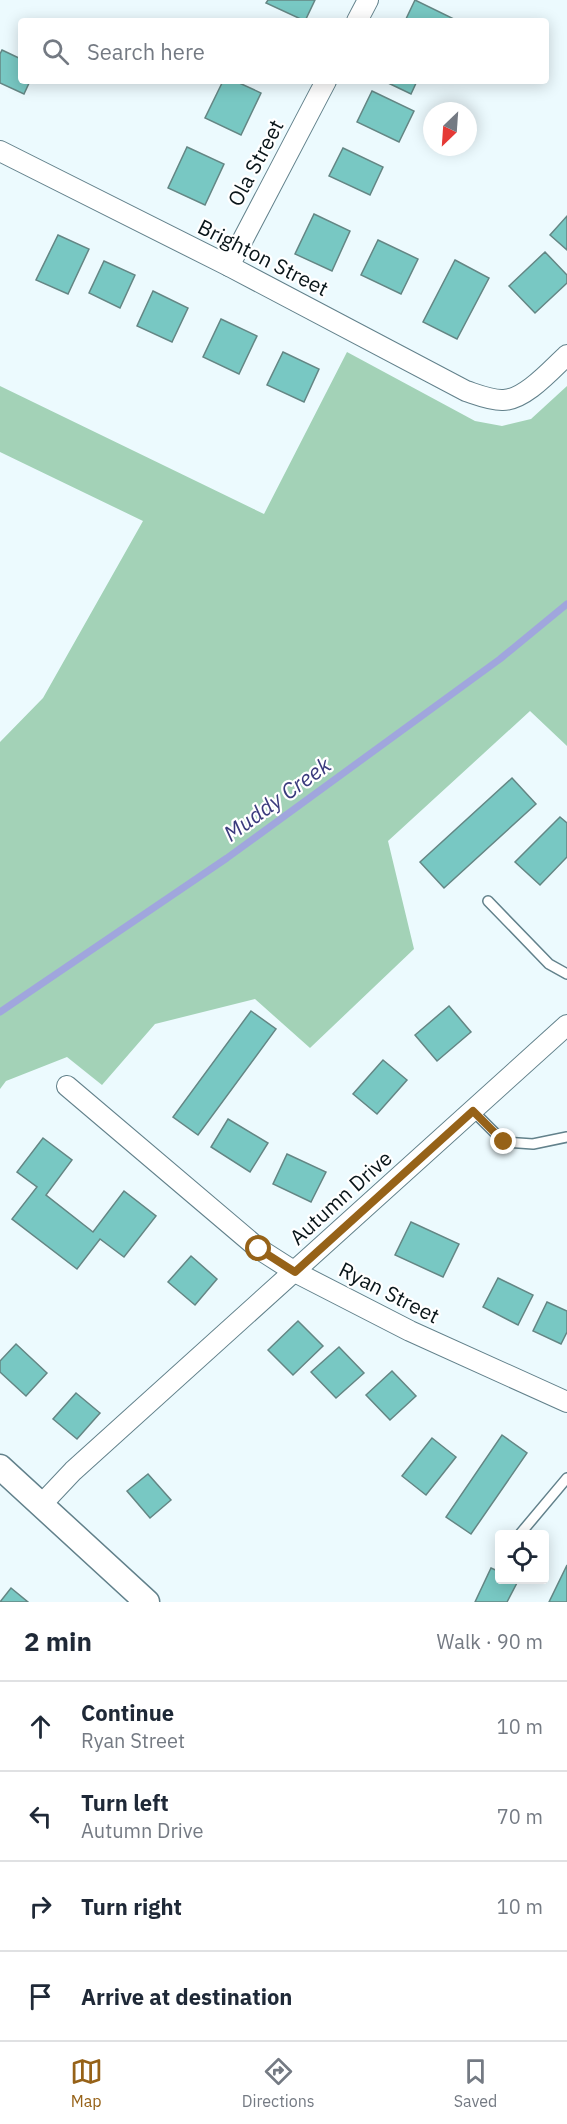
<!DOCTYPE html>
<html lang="en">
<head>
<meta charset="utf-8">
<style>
	body { margin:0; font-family:"IBM Plex Sans",sans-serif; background:#f6f6f7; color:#1f2937 }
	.controls { position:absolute; right:18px; bottom:18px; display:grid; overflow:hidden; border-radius:6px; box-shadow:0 3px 15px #0003 }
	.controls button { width:54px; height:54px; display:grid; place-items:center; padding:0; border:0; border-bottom:2px solid #e0e1e3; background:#fff; color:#1f2937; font:30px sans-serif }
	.compass { position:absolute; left:423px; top:102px; width:54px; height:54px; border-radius:50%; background:#fff; box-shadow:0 3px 15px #0003; rotate:205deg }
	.stop { position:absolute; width:18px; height:18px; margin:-14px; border:4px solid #966218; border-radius:50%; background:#fff }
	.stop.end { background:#966218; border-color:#fff; box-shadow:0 2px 6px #0008 }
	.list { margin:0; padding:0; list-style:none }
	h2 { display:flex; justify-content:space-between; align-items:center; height:78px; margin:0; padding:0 24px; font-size:26px }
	h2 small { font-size:20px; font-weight:400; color:#747a83 }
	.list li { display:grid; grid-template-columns:39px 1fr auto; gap:18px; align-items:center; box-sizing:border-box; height:90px; padding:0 24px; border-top:2px solid #e0e1e3 }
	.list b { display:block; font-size:22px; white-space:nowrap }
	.list p { margin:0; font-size:20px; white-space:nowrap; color:#747a83 }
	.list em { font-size:20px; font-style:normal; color:#747a83 }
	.icon { flex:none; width:33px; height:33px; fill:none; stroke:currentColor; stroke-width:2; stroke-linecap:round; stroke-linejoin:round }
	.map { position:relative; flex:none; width:567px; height:1602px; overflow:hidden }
	.search { position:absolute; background:#fff; box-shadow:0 3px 15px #0003; left:18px; right:18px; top:18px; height:66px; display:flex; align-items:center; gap:15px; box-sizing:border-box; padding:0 21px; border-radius:6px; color:#747a83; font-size:22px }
	.sheet { height:438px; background:#fff }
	nav { display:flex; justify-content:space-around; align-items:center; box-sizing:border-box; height:84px; border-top:2px solid #e0e1e3; background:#fff; font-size:16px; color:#747a83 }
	nav a { display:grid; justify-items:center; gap:3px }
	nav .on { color:#966218 }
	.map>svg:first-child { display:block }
	.green { fill:#a3d2b7 }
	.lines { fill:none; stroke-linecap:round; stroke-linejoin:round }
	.stream { stroke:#a0a6dd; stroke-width:7 }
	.building { fill:#78c8c3; stroke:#648684; stroke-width:1.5 }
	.service-casing { stroke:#62818b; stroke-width:12 }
	.minor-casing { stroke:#62818b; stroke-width:22 }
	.tertiary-casing { stroke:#62818b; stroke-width:27 }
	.service { stroke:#fff; stroke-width:9 }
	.minor { stroke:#fff; stroke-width:20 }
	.tertiary { stroke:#fff; stroke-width:24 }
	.route { stroke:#966218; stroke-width:8 }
	.labels { text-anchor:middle; stroke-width:4.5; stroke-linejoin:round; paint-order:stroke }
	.street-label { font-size:21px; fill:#091519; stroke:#fff }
	.water-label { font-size:22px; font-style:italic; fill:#3a3a7d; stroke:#fff }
</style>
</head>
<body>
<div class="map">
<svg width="567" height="1602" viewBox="0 0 567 1602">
	<rect width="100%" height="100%" fill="#ecfafe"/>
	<path class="green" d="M347,352L475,421L502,426L531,419L567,386V746L530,711L388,841L414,949L310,1048L255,999L155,1024L102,1085L67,1057L6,1081L0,1089V742L43,698L143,521L0,452V386L264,514Z"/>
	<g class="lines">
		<path class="stream" d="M0,1012L227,858L500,659L567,604"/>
	</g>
	<g class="building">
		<path d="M268,0H315L305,21L266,3Z"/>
		<path d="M415,0L454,19L453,21H405Z"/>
		<path d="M2,50L21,59V81H30L24,94L0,83V54Z"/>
		<path d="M223,81H235L261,93L241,135L205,118Z"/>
		<path d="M384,81H417L411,94Z"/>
		<path d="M372,91L414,111L399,142L357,122Z"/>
		<path d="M187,147L224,164L205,205L168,188Z"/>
		<path d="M343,148L383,167L370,195L329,176Z"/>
		<path d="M314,214L350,231L332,271L295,254Z"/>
		<path d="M567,216V250L550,235Z"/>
		<path d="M58,235L89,249L68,294L36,280Z"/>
		<path d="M378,240L418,259L401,294L361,275Z"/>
		<path d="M545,252L567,275V283L535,313L509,286Z"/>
		<path d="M455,260L489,278L457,339L423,322Z"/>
		<path d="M104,261L135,275L120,308L89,293Z"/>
		<path d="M153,291L188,308L172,342L137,326Z"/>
		<path d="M221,319L257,336L239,374L203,357Z"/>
		<path d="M283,352L319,369L304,402L267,385Z"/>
		<path d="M512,778L536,804L444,888L420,862Z"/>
		<path d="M560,817L567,823V857L540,885L515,862Z"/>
		<path d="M449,1006L471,1032L437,1061L415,1035Z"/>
		<path d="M251,1011L276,1029L198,1135L173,1117Z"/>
		<path d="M383,1060L407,1080L377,1114L353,1094Z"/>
		<path d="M228,1119L268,1143L250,1172L211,1147Z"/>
		<path d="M43,1138L72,1160L46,1195L93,1232L124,1191L156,1216L124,1257L100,1239L77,1269L12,1219L37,1187L17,1172Z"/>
		<path d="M287,1154L326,1172L311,1202L273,1184Z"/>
		<path d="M411,1222L459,1244L443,1277L395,1255Z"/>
		<path d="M191,1256L217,1279L195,1305L168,1282Z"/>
		<path d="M498,1278L533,1295L518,1325L483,1307Z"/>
		<path d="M547,1302L567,1311V1332L561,1344L533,1331Z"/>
		<path d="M298,1321L323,1346L293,1375L268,1350Z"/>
		<path d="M16,1344L47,1373L26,1396L0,1372V1361Z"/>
		<path d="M339,1347L364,1373L336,1398L311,1372Z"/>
		<path d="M392,1371L416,1396L390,1420L366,1395Z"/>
		<path d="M76,1393L100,1413L77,1439L53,1419Z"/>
		<path d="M502,1435L527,1453L471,1534L446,1517Z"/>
		<path d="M432,1438L456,1457L426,1495L402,1476Z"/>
		<path d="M148,1474L171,1500L150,1518L127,1491Z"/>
		<path d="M567,1565V1602H549Z"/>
		<path d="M491,1568L500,1572V1580L518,1581L507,1602H475Z"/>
		<path d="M11,1588L28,1602H0Z"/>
	</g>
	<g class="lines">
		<defs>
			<g id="service">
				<path d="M488,901L549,964L567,974"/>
				<path d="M473,1111L504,1142L533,1144L567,1137"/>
				<path d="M520,1534L567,1478"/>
			</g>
			<g id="minor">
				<path d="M357,21L368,0"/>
				<path d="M0,151L229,266L466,391C478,395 490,400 502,400C524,401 552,369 567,355"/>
				<path d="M229,266L326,81"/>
				<path d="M67,1086L259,1249L295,1272L410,1331L567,1402"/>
				<path d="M41,1505L73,1471L567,1025"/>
			</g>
			<path id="tertiary" d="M0,1467L147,1602"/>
		</defs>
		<use href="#service" class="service-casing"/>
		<use href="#minor" class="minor-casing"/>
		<use href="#tertiary" class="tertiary-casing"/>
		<use href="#service" class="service"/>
		<use href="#minor" class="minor"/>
		<use href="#tertiary" class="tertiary"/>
	</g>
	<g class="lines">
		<path class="route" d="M259,1249L295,1272L473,1111L504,1142"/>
	</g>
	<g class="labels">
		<g class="street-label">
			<text transform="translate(256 163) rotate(-62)" y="7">Ola Street</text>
			<text transform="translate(263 258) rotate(27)" y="7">Brighton Street</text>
			<text transform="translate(341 1198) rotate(-42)" y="7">Autumn Drive</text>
			<text transform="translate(389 1293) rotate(27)" y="7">Ryan Street</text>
		</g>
		<g class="water-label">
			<text transform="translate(277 799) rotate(-36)" y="8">Muddy Creek</text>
		</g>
	</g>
</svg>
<div class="controls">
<button><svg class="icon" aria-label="locate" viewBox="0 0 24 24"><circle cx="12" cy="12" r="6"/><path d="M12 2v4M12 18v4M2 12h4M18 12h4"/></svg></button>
</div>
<svg class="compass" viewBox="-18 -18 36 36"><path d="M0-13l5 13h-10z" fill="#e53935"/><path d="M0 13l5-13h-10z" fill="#747a83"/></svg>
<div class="stop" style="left:259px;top:1249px"></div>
<div class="stop end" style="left:504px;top:1142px"></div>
<div class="search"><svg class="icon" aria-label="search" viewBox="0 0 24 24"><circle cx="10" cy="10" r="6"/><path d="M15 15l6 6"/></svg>Search here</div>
</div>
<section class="sheet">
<h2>2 min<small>Walk · 90 m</small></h2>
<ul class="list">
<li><svg class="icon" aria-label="ahead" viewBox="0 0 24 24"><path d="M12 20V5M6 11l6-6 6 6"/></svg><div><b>Continue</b><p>Ryan Street</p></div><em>10 m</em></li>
<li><svg class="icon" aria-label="left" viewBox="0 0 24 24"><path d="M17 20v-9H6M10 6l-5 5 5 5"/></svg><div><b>Turn left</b><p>Autumn Drive</p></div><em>70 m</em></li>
<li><svg class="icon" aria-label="right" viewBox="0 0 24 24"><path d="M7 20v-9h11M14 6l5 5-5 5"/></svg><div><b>Turn right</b></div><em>10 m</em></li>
<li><svg class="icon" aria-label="arrive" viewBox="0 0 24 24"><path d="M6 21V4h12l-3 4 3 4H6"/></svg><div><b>Arrive at destination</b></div></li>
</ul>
</section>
<nav>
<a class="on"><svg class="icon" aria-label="map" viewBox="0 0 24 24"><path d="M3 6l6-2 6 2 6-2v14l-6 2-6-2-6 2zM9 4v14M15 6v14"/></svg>Map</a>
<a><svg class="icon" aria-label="directions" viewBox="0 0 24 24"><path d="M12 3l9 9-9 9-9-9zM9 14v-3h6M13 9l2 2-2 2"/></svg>Directions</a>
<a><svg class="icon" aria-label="saved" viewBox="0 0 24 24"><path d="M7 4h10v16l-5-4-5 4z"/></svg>Saved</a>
</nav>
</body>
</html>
